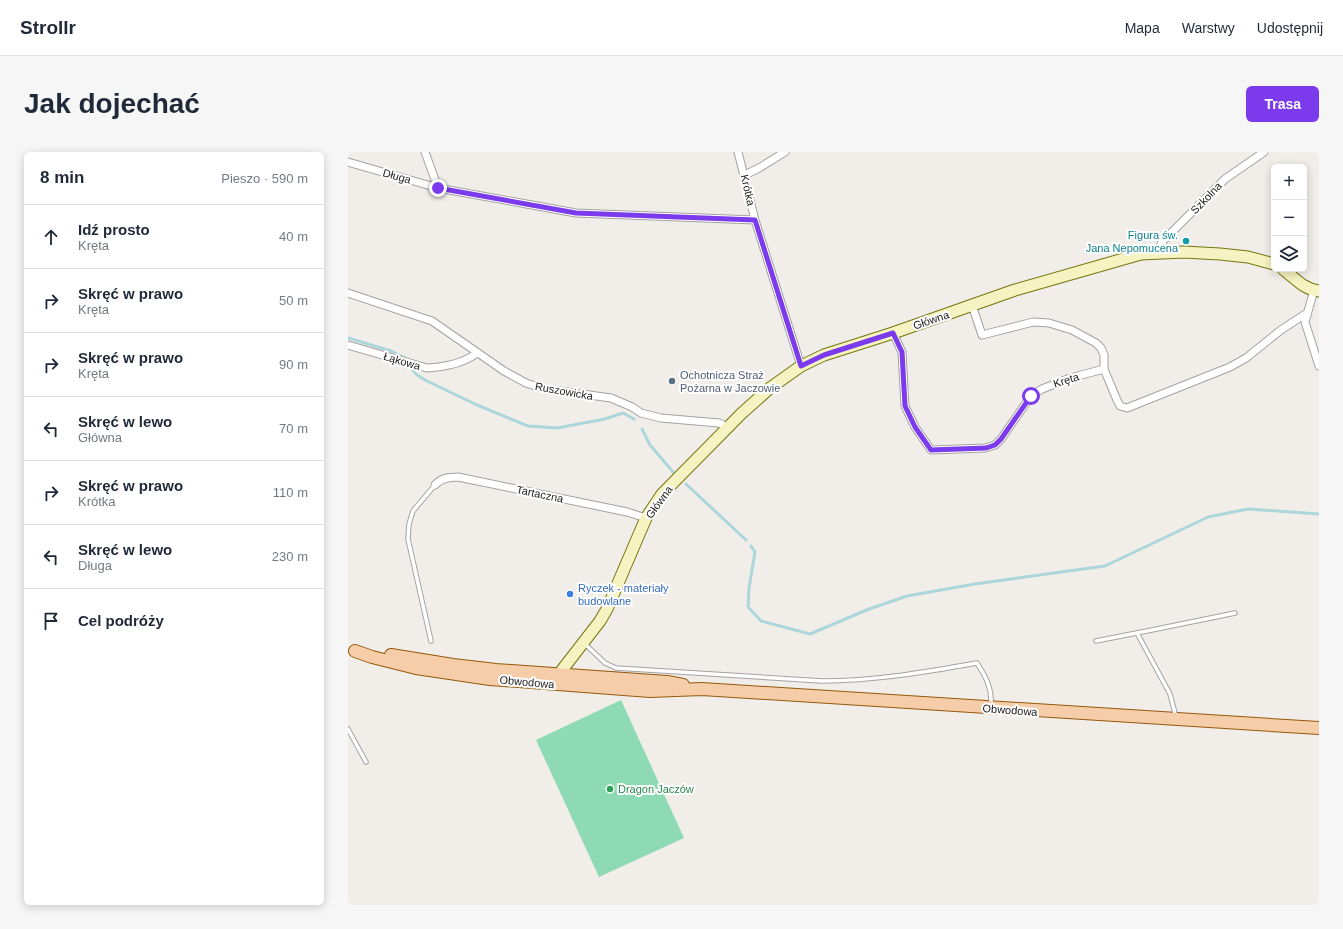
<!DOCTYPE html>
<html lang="pl">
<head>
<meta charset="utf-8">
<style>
	body { margin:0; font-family:Helvetica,sans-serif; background:#f6f6f7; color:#1f2937 }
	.controls { position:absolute; right:12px; top:12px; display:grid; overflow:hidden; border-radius:6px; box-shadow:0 2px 10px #0003 }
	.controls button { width:36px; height:36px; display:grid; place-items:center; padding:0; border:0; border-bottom:1px solid #e0e1e3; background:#fff; color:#1f2937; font:20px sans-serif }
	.stop { position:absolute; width:12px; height:12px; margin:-9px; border:3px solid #7c3aed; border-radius:50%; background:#fff }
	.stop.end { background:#7c3aed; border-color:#fff; box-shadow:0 1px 4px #0008 }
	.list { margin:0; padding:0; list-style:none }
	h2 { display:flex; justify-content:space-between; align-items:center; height:52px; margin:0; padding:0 16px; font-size:17px }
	h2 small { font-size:13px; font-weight:400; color:#747a83 }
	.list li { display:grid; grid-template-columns:26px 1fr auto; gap:12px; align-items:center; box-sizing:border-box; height:64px; padding:0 16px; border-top:1px solid #e0e1e3 }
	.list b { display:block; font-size:15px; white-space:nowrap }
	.list p { margin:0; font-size:13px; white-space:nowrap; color:#747a83 }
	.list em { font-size:13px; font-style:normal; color:#747a83 }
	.icon { flex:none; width:22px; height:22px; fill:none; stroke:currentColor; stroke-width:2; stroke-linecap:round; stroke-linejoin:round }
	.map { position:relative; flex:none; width:971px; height:753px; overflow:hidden; border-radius:6px }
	header { display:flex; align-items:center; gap:24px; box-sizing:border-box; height:56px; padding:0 20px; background:#fff; border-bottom:1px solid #e0e1e3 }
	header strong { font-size:19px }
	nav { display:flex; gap:22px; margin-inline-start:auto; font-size:14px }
	.intro { display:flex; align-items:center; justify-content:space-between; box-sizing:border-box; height:96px; padding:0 24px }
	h1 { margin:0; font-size:28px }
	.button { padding:10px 18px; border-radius:6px; background:#7c3aed; color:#fff; font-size:14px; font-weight:700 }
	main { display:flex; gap:24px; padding:0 24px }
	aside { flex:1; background:#fff; border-radius:6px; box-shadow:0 2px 10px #0003 }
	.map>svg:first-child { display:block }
	.pitch { fill:#8ddab4 }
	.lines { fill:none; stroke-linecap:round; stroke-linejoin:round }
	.stream { stroke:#add6db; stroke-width:3 }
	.lane-casing { stroke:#a3a3a3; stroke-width:5.5 }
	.street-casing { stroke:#a3a3a3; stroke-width:9 }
	.secondary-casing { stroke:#75750d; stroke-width:13 }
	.primary-casing { stroke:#95580a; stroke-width:14 }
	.lane { stroke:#fff; stroke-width:3.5 }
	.street { stroke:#fff; stroke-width:7 }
	.secondary { stroke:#f6f3c2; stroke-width:11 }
	.primary { stroke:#f6cda9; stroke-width:12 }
	.route { stroke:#7c3aed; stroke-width:5 }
	.culture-dot { fill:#0f9aa8; stroke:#fff; stroke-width:1.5 }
	.service-dot { fill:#5c6f8a; stroke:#fff; stroke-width:1.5 }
	.shop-dot { fill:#3f7fe0; stroke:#fff; stroke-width:1.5 }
	.leisure-dot { fill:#2e9e5b; stroke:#fff; stroke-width:1.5 }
	.labels { text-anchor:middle; stroke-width:4; stroke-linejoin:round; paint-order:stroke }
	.street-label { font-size:11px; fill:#222; stroke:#fff }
	.culture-label { font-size:11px; fill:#0d838f; stroke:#fff; text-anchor:end }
	.service-label { font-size:11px; fill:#4e5e75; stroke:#fff; text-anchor:start }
	.shop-label { font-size:11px; fill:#366cbe; stroke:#fff; text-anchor:start }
	.leisure-label { font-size:11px; fill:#27864d; stroke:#fff; text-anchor:start }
</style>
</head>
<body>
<header>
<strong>Strollr</strong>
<nav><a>Mapa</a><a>Warstwy</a><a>Udostępnij</a></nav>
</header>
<div class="intro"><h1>Jak dojechać</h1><a class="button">Trasa</a></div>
<main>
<aside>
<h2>8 min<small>Pieszo · 590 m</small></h2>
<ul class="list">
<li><svg class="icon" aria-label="ahead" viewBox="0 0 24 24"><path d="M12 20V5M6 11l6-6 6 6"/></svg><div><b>Idź prosto</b><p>Kręta</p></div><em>40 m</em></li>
<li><svg class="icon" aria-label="right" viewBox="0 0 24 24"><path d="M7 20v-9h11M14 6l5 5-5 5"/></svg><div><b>Skręć w prawo</b><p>Kręta</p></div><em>50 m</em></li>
<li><svg class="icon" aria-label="right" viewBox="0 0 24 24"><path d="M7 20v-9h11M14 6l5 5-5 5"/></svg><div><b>Skręć w prawo</b><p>Kręta</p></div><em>90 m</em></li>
<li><svg class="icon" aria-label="left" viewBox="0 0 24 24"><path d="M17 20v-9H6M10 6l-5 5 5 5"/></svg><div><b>Skręć w lewo</b><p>Główna</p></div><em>70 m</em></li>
<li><svg class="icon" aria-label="right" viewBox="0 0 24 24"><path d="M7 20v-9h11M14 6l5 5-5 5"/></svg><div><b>Skręć w prawo</b><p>Krótka</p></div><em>110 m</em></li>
<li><svg class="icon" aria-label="left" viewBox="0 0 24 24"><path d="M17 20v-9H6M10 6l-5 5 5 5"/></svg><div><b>Skręć w lewo</b><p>Długa</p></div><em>230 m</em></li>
<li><svg class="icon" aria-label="arrive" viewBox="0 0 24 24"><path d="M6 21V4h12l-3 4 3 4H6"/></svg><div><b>Cel podróży</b></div></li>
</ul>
</aside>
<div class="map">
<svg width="971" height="753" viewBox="0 0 971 753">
	<rect width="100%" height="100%" fill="#f1eee9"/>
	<path class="pitch" d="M273,548L336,686L251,725L188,588Z"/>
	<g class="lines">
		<g class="stream">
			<path d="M0,186L43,199L57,206"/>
			<path d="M61,214L69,223L79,229L129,253L180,274L209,276L257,267L275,261L286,267"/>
			<path d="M294,277L302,293L325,320"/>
			<path d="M338,332L398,388"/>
			<path d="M403,394L407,400L401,436L400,455L413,469L462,482L521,457L559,444L627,432L757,414L860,365L900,357L971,362"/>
		</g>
		<defs>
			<g id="lane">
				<path d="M789,481L822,542L828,565"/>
				<path d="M83,489L60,387L61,372L65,359L87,333"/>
				<path d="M748,489L799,479L887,461"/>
				<path d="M237,492L257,511L268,516L474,529C526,529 578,520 629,511C638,525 644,536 643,553"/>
				<path d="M0,577L18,610"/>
			</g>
			<g id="street">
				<path d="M77,0L90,36"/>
				<path d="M390,0L407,68L453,214"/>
				<path d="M0,10L90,36L228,61L407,68"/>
				<path d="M397,23L411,16L437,0"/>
				<path d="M807,101L816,88L877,27L916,0"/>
				<path d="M966,138L957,170L971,214"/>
				<path d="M0,141L84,169L156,219L178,231L197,237L263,246L284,255L293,261L313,266L371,271L379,275"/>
				<path d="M624,153L634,183L685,170L701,171L724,178L748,191L753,196L756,203V217L769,248L772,254L779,256L882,215L898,206L933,178L959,161"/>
				<path d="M545,181L554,200L557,254L567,275L583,298L637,296L647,293L653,287L683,244L694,237L722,226L756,217"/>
				<path d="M0,193L79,216C96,215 116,211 129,201"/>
				<path d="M87,333C93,326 101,325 110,325L279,360L298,366"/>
			</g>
			<g id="secondary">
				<path d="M935,117C947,126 955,137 971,139"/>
				<path d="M210,529L211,523L214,518L252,469L259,457L298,366L314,342L393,262L422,236L453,214L476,203L545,181L667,138L793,102L836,100L872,102L900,105L926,112"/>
			</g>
			<g id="primary">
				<path d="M7,499L24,505L68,516L142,527L302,539L354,537L971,576"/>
				<path d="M43,503L105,513L148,518L319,530L335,533"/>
			</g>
		</defs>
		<use href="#lane" class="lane-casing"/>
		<use href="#street" class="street-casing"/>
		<use href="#secondary" class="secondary-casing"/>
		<use href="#primary" class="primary-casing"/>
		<use href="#lane" class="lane"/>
		<use href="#street" class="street"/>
		<use href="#secondary" class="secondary"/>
		<use href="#primary" class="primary"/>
	</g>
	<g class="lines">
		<path class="route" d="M90,36L228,61L407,68L453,214L476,203L545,181L554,200L557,254L567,275L583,298L638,296L647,293L653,287L683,244"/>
	</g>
	<circle class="culture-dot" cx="838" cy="89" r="4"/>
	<circle class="service-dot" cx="324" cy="229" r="4"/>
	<circle class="shop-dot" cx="222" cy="442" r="4"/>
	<circle class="leisure-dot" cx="262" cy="637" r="4"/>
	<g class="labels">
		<g class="street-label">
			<text transform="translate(49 24) rotate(16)" y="4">Długa</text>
			<text transform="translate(400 38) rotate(77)" y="4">Krótka</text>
			<text transform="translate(858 46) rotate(-46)" y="4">Szkolna</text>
			<text transform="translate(583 168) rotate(-19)" y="4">Główna</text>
			<text transform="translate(54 209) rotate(16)" y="4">Łąkowa</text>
			<text transform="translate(718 228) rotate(-18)" y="4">Kręta</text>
			<text transform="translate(216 239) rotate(10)" y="4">Ruszowicka</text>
			<text transform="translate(192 342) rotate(12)" y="4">Tartaczna</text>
			<text transform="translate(311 350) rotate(-54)" y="4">Główna</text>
			<text transform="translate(179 530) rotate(5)" y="4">Obwodowa</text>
			<text transform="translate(662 558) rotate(4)" y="4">Obwodowa</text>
		</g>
		<g class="culture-label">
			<text x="830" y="87">Figura św.<tspan x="830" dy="13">Jana Nepomucena</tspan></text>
		</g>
		<g class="service-label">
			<text x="332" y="227">Ochotnicza Straż<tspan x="332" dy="13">Pożarna w Jaczowie</tspan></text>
		</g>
		<g class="shop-label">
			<text x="230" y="440">Ryczek - materiały<tspan x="230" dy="13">budowlane</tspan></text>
		</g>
		<g class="leisure-label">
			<text x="270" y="641">Dragon Jaczów</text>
		</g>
	</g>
</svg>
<div class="controls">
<button>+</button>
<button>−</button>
<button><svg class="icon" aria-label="layers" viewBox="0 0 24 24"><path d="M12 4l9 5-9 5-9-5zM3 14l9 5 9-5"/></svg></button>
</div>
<div class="stop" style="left:683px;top:244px"></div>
<div class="stop end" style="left:90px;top:36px"></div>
</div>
</main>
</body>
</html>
